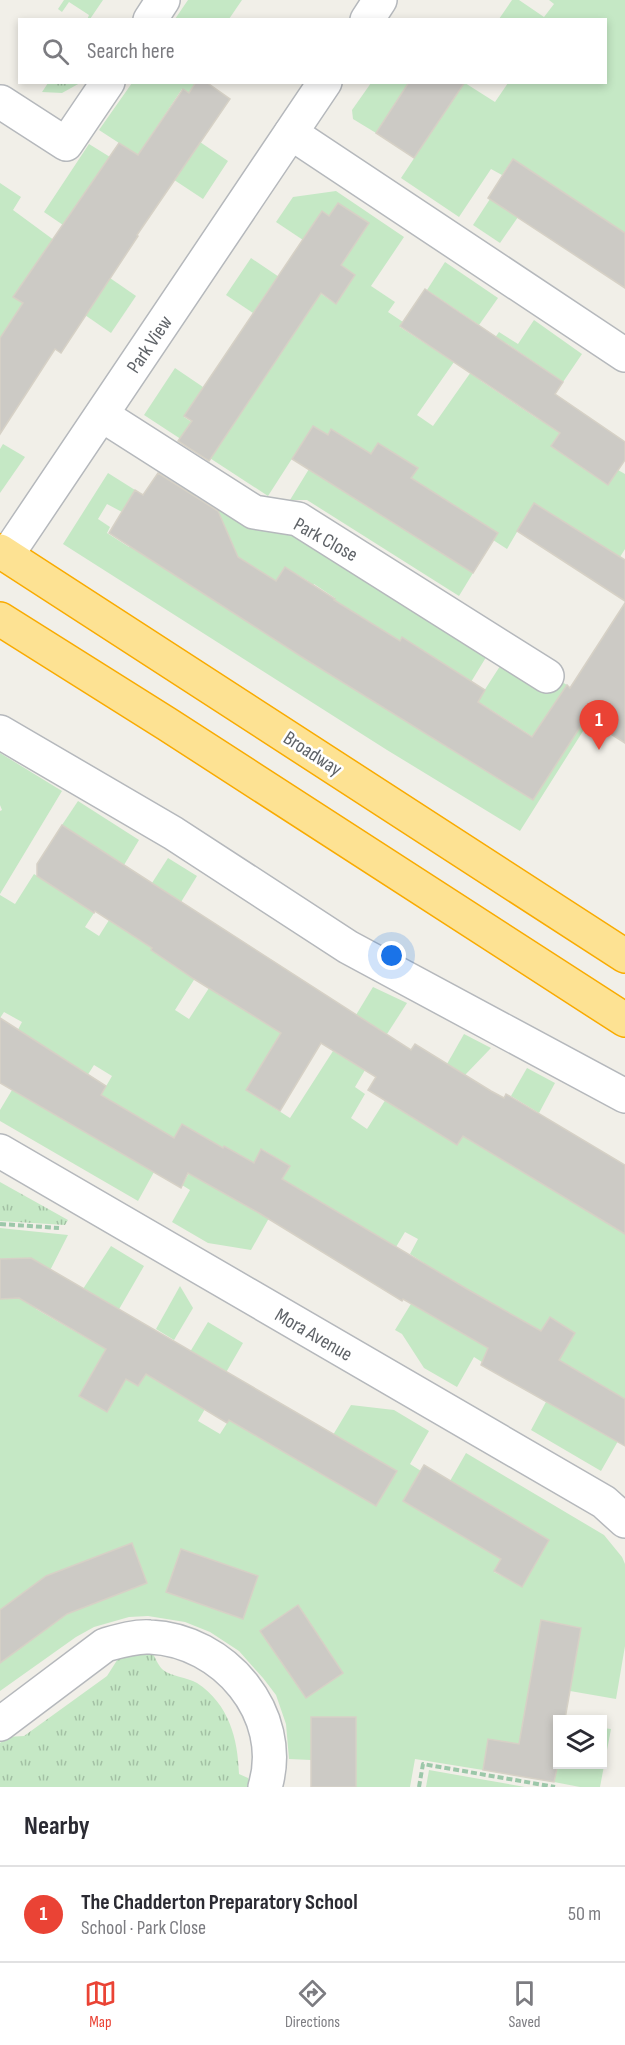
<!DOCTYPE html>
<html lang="en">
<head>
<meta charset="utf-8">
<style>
	body { margin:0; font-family:"Sofia Sans Condensed",sans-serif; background:#f7f7f7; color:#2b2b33 }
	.controls { position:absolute; right:18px; bottom:18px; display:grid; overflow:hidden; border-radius:0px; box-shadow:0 3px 9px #0003 }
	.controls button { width:54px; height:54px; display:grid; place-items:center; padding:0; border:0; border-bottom:2px solid #e1e1e2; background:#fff; color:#2b2b33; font:30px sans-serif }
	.you { position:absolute; left:392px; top:956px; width:21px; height:21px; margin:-15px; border:4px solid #fff; border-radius:50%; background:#1a73e8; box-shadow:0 0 0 9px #1a73e833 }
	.badge { display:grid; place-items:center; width:39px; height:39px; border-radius:50%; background:#ea4335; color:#fff; font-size:20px; font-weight:700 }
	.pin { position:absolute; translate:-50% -50px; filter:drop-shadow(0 2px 3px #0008) }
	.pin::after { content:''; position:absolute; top:32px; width:21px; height:18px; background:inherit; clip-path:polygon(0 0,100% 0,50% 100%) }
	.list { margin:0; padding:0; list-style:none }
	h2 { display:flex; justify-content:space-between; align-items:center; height:78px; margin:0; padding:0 24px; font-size:26px }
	h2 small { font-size:20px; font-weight:400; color:#7c7c81 }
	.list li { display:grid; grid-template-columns:39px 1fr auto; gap:18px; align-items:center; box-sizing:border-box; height:96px; padding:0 24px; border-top:2px solid #e1e1e2 }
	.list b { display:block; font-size:22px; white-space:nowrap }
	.list p { margin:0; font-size:20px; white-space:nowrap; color:#7c7c81 }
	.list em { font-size:20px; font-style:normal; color:#7c7c81 }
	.icon { flex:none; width:33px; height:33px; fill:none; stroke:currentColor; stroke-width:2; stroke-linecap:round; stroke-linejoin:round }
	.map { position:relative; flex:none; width:625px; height:1787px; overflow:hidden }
	.search { position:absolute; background:#fff; box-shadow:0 3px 9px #0003; left:18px; right:18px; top:18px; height:66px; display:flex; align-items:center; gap:15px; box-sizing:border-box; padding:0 21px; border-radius:0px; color:#7c7c81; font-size:22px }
	.sheet { height:174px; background:#fff }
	nav { display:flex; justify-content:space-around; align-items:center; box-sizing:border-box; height:84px; border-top:2px solid #e1e1e2; background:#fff; font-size:16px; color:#7c7c81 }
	nav a { display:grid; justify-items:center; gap:3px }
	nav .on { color:#ea4335 }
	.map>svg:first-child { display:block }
	.grass { fill:url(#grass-tufts) }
	.garden { fill:#c5e8c5; fill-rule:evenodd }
	.building { fill:#cccac5; stroke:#d6d1c6; stroke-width:1.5 }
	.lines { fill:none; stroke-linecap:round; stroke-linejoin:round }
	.street-casing { stroke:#b5b8bc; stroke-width:36 }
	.highway-casing { stroke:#f9ab00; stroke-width:36 }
	.path { stroke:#9cc7a9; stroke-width:4; stroke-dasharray:6 3; stroke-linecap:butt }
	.street { stroke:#fff; stroke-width:33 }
	.highway { stroke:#fde293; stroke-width:33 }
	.labels { text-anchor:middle; stroke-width:5; stroke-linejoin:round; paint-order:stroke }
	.street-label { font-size:20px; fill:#5f6368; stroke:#fff }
</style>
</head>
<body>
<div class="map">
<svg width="625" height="1787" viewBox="0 0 625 1787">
	<defs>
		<pattern id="grass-tufts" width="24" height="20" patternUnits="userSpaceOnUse" patternTransform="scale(1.5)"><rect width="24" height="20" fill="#c5e8c5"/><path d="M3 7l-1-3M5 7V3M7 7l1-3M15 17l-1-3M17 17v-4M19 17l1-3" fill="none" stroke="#a3c0a4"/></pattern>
	</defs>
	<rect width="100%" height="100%" fill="#f1efe8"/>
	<g class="grass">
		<path d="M48,83V82L80,83L62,93L42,92Z"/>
		<path d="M0,1182L68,1220L65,1225L0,1221Z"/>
		<path d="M152,1652C155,1657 158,1665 162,1669C171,1677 187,1677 197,1683C229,1704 238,1739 239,1774L248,1778L253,1787H0V1743L6,1737L24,1736L107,1676L121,1654Z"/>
	</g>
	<g class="garden">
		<path d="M64,0H103L90,19L87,20L89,15L69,2L62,12L58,9Z"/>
		<path d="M188,0H242L229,19H175Z"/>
		<path d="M512,0H519L544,17L554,4L549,0H625V233L595,213L580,234L557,219L571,197L513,159L502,175L491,169L459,217L401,178L452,101L457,83H465L495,102L508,83L606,82V20L499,19Z"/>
		<path d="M132,83H196L189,93L182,89L144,146L200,142L228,161L203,199L141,158L63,225L44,212L89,144L110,157L119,143L99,130Z"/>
		<path d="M371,83H409L376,133L353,119L352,110Z"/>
		<path d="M0,183L21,197L13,210L66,249L14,297L27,306C10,317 3,331 0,350Z"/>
		<path d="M336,191L404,237L371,286L395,302L388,312L403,322L400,327L454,362L417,415L433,426L499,332L518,344L534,320L582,354L563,382L506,343L481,381L538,419L573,413L551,446L608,485L618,470L625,474V549L620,557L534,503L507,549L493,540L498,533L418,483L393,522L473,573L459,596L307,500H290L309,469L386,518L417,468L378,443L371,454L331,430L328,435L313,426L268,496L144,415L175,368L203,387L184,417L221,441L286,295L272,285L253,313L226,295L251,258L288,283L293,275L336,304L355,275L341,265L368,223L338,203L329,216L323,212L303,240L276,222L293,197Z"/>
		<path d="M490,199L518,217L500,243L473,225Z"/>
		<path d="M445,262L498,298L479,325L427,290Z"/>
		<path d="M110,278L136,296L111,333L85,315Z"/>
		<path d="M3,444L25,457L0,493V449Z"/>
		<path d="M108,473L135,490L122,512L107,504L98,519L110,527L107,533L129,547L173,514L190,487L200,506L224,525L213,500L284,529L488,654L471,682L484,691L502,663L555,678L567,685L590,720L520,831L387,750L63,544ZM285,567L308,581L304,587L192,585L276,581ZM314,584L335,598L331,607L278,641ZM402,637L406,721L366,695ZM482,704L561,755L533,800L508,784L471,720Z"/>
		<path d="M0,753L62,791L0,894V811L2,810L0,805Z"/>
		<path d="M78,801L139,840L124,865L62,825Z"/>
		<path d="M168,858L197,876L181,902L152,883Z"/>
		<path d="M34,874L94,913L85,927L99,936L121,901L152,948L151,950L181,969L209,956L175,1010L189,1019L209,988L270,1026H286L246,1090L290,1118L333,1051L365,1070L355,1087L365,1094L351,1118L367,1129L386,1099L457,1145L464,1134L625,1234V1399L622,1434L601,1471L531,1430L547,1400L538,1395L575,1333L550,1317L532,1346L482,1362L474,1357L457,1387L424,1368L402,1334L395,1330L417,1294L409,1288L424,1263L410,1254L418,1239L405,1232L396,1247L368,1230L336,1249L353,1221L297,1188L269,1218L251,1250L208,1243L172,1222L190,1190L182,1185L201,1153L195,1132L182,1124L174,1138L144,1121L124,1155L154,1172L138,1201L0,1121V1110L12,1090L38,1105L58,1071L11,1043L22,1022L4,1012L0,1018V895L15,904ZM94,1065L112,1076L101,1095L130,1112L82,1084ZM262,1149L290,1166L262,1215L204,1182L254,1163ZM439,1273L495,1305L474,1340Z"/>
		<path d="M373,987L407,1003L387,1034L356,1015Z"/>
		<path d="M464,1034L491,1048L465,1075L447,1064Z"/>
		<path d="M527,1068L555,1083L539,1113L511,1096Z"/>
		<path d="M0,1228L68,1235L34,1302L39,1305L36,1309L90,1340L111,1305L83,1289L111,1246L144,1266L107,1330L114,1335L79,1396L107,1412L126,1379L138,1386L146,1374L175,1377L208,1322L243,1343L198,1421L220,1434L229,1420L246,1430L249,1426L333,1435L351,1405L394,1410L429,1431L410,1464L421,1471L403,1501L457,1533L450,1481L466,1453L604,1535L622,1557L625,1564V1646L616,1699L570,1691L581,1628L542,1620L519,1744L483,1770L415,1759L410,1787H356L311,1760L289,1759L286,1724L276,1695L263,1678L239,1651L210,1632L185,1622L148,1616L129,1617L94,1627L76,1637L0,1691V1663L28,1590L0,1610V1299L22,1298L21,1258L0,1259ZM342,1439L396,1471L376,1506L321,1474ZM492,1507L549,1540L529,1575L515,1568L508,1579L494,1572L501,1559ZM132,1543L147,1583L68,1613ZM182,1550L244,1615L243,1619L166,1592ZM298,1606L343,1673L306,1698L261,1631Z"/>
		<path d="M180,1286L193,1308L174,1340L156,1329Z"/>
		<path d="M603,1728L611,1729L600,1787H580L554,1782L557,1764H602Z"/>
		<path d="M429,1770L525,1787H426Z"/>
	</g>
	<g class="building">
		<path d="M196,82H206L230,99L137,235L138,236L61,353L55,349L0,434V338L23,303L13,297L119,143L138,155L183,89L189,93Z"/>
		<path d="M409,82H465L414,158L376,133Z"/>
		<path d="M513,159L625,233V288L488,198Z"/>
		<path d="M338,203L369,223L341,265L355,275L336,304L321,293L209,461L178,441L192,421L184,416L322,211L329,216Z"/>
		<path d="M425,289L563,382L555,394L625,442V460L608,485L551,446L560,433L400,326Z"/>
		<path d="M313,426L328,435L331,429L371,454L378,443L418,468L411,478L498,533L473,573L292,459Z"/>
		<path d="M158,473L218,511L238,557L276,581L285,567L335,599L334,600L400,641L402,637L485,690L478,702L532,737L567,685L570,688L625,603V743L586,718L533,800L305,659L109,533L135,490L143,495Z"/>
		<path d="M534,503L625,560V601L517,531Z"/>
		<path d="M62,825L411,1050L415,1044L491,1091L504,1098L506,1094L625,1165V1234L463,1136L457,1145L368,1090L376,1077L321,1043L280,1111L246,1090L281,1033L194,979L151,950L152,948L95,911L94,913L37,876V864Z"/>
		<path d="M0,1018L106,1086L101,1095L174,1138L182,1124L223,1148L224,1146L254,1163L261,1149L290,1166L282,1179L467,1289L541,1331L550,1317L575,1333L559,1360L625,1399V1446L481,1365L488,1348L403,1299L402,1301L259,1213L188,1173L181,1188L0,1083Z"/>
		<path d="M31,1258L397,1471L376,1506L229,1420L227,1423L146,1374L138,1386L126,1379L107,1412L79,1396L106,1349L19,1298L0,1299V1259Z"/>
		<path d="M424,1465L549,1540L522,1587L494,1571L501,1559L403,1501Z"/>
		<path d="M132,1543L147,1583L67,1614L0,1663V1610L46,1576Z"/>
		<path d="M181,1549L258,1576L243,1619L166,1592Z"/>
		<path d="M298,1605L343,1673L306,1698L260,1631Z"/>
		<path d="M541,1620L581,1628L565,1719H558V1764L554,1782L483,1770L488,1739L519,1744Z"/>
		<rect x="311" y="1717" width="45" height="70"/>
	</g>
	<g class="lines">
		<defs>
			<g id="street">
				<path d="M150,20L163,0"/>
				<path d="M367,20L380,0"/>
				<path d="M1,102L66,144L108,82"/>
				<path d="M291,133L625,355"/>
				<path d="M102,415L254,512L298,519L547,676"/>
				<path d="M7,555L325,82"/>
				<path d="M0,732L173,833L348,947L625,1096"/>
				<path d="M0,1151L604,1502L625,1521"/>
				<path d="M0,1724L105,1645C119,1641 135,1636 150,1637C224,1640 287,1714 265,1787"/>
			</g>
			<g id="highway">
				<path d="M0,551L625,956"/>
				<path d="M0,619L167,724L625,1020"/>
			</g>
		</defs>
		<use href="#street" class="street-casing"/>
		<use href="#highway" class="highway-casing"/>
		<g class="path">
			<path d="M0,1224L59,1228"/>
			<path d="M419,1787L423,1764L555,1787"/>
		</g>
		<use href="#street" class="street"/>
		<use href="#highway" class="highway"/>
	</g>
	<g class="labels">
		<g class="street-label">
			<text transform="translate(149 344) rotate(-56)" y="7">Park View</text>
			<text transform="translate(326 539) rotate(29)" y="7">Park Close</text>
			<text transform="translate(313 753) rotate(33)" y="7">Broadway</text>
			<text transform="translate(314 1334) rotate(30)" y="7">Mora Avenue</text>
		</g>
	</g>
</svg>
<div class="controls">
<button><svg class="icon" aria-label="layers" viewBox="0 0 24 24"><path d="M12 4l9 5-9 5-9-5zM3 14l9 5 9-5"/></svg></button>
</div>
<div class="you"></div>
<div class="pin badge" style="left:599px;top:750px">1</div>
<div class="search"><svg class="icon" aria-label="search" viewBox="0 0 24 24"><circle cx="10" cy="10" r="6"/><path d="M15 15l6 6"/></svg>Search here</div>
</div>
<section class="sheet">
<h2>Nearby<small></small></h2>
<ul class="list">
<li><span class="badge">1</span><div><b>The Chadderton Preparatory School</b><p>School · Park Close</p></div><em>50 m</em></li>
</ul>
</section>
<nav>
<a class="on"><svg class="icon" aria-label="map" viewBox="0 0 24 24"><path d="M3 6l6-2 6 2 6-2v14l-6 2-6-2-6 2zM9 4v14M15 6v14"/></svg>Map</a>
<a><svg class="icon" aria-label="directions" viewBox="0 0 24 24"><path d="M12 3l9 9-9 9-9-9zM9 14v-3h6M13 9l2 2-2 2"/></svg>Directions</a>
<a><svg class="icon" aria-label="saved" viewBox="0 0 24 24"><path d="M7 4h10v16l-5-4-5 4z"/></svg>Saved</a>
</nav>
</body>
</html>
